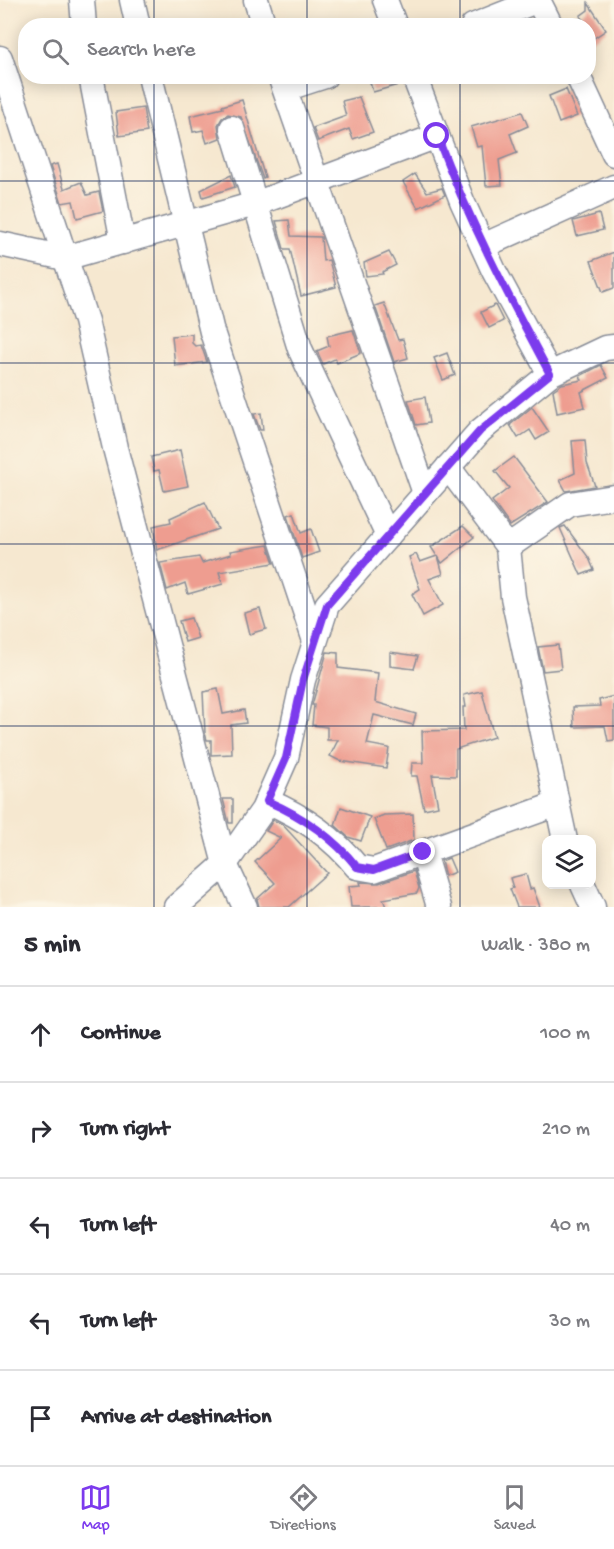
<!DOCTYPE html>
<html lang="en">
<head>
<meta charset="utf-8">
<style>
	body { margin:0; font-family:"Gochi Hand",sans-serif; background:#f7f7f7; color:#2b2b33 }
	.controls { position:absolute; right:18px; bottom:18px; display:grid; overflow:hidden; border-radius:12px; box-shadow:0 3px 15px #0003 }
	.controls button { width:54px; height:54px; display:grid; place-items:center; padding:0; border:0; border-bottom:2px solid #e1e1e2; background:#fff; color:#2b2b33; font:30px sans-serif }
	.stop { position:absolute; width:18px; height:18px; margin:-14px; border:4px solid #7c3aed; border-radius:50%; background:#fff }
	.stop.end { background:#7c3aed; border-color:#fff; box-shadow:0 2px 6px #0008 }
	.list { margin:0; padding:0; list-style:none }
	h2 { display:flex; justify-content:space-between; align-items:center; height:78px; margin:0; padding:0 24px; font-size:26px }
	h2 small { font-size:20px; font-weight:400; color:#7c7c81 }
	.list li { display:grid; grid-template-columns:39px 1fr auto; gap:18px; align-items:center; box-sizing:border-box; height:96px; padding:0 24px; border-top:2px solid #e1e1e2 }
	.list b { display:block; font-size:22px; white-space:nowrap }
	.list em { font-size:20px; font-style:normal; color:#7c7c81 }
	.icon { flex:none; width:33px; height:33px; fill:none; stroke:currentColor; stroke-width:2; stroke-linecap:round; stroke-linejoin:round }
	.map { position:relative; flex:none; width:614px; height:907px; overflow:hidden }
	.search { position:absolute; background:#fff; box-shadow:0 3px 15px #0003; left:18px; right:18px; top:18px; height:66px; display:flex; align-items:center; gap:15px; box-sizing:border-box; padding:0 21px; border-radius:24px; color:#7c7c81; font-size:22px }
	.sheet { height:558px; background:#fff }
	nav { display:flex; justify-content:space-around; align-items:center; box-sizing:border-box; height:84px; border-top:2px solid #e1e1e2; background:#fff; font-size:16px; color:#7c7c81 }
	nav a { display:grid; justify-items:center; gap:3px }
	nav .on { color:#7c3aed }
	.map>svg:first-child { display:block }
	.building { fill:#ee9d90 }
	.lines { fill:none; stroke-linecap:round; stroke-linejoin:round }
	.minor-casing { stroke:#888c97; stroke-width:27 }
	.minor { stroke:#fff; stroke-width:24 }
	.route { stroke:#7c3aed; stroke-width:8 }
	.grid { fill:none; stroke:#1b2f5e; stroke-width:1.5; stroke-opacity:0.55 }
</style>
</head>
<body>
<div class="map">
<svg width="614" height="907" viewBox="0 0 614 907">
	<rect width="100%" height="100%" fill="#fcf5e5"/>
	<filter id="ink" filterUnits="userSpaceOnUse"><feTurbulence type="fractalNoise" baseFrequency=".0167" numOctaves="2"/><feDisplacementMap in="SourceGraphic" scale="12" xChannelSelector="R" yChannelSelector="G"/><feConvolveMatrix kernelMatrix="1 2 1 2 8 2 1 2 1" color-interpolation-filters="sRGB"/></filter>
	<filter id="wash" filterUnits="userSpaceOnUse"><feTurbulence type="fractalNoise" baseFrequency=".008" numOctaves="4" result="noise"/><feDisplacementMap in="SourceGraphic" scale="24" xChannelSelector="R" yChannelSelector="G"/><feGaussianBlur stdDeviation="1.35" result="paint"/><feColorMatrix in="noise" values="0 0 0 0 0 0 0 0 0 0 0 0 0 0 0 0 0 1.4 0 .05"/><feComposite in="paint" operator="in"/></filter>
	<g filter="url(#wash)">
		<rect width="100%" height="100%" fill="#f6e8d0"/>
		<g id="blocks">
			<g class="building">
				<path d="M588,3L606,30L588,42V26L580,16L588,10Z"/>
				<path d="M368,76H400L402,84L373,92Z"/>
				<path d="M566,89L577,116L559,123L549,96Z"/>
				<path d="M359,97L373,132L353,139L349,129L318,141L313,128L346,116L342,101Z"/>
				<path d="M242,100L265,178L263,179L241,117L228,114L222,118L218,125L220,138L207,143L203,130L193,132L190,116L223,108L222,106Z"/>
				<path d="M143,108L147,132L119,136L116,112Z"/>
				<path d="M522,112L528,126L510,134L517,153L499,160L502,185L486,186L482,146L477,147L471,127Z"/>
				<path d="M57,164L64,189L81,182L87,195L99,192L103,211L77,218L73,201L62,203L50,166Z"/>
				<path d="M415,174L427,192L442,188L445,195L418,208L403,182Z"/>
				<path d="M231,175L235,187L203,197L201,190Z"/>
				<path d="M599,214L603,230L577,236L573,221Z"/>
				<path d="M289,220L291,236L321,237L323,261L329,260L336,287L301,296L290,249H284L276,221Z"/>
				<path d="M389,252L396,265L382,272L383,274L366,276L364,263Z"/>
				<path d="M614,252V288L603,292L591,261Z"/>
				<path d="M384,303L398,340L403,339L408,358L394,362L375,306Z"/>
				<path d="M495,305L503,321L489,328L481,312Z"/>
				<path d="M353,330L361,353L337,363L335,359L323,364L317,351L329,346L327,336Z"/>
				<path d="M192,334V343L195,346L201,345L207,362L175,366L172,336Z"/>
				<path d="M447,353L455,375L443,380L434,358Z"/>
				<path d="M601,365L608,378L581,392L585,407L557,413L553,390L562,384L582,380L580,376Z"/>
				<path d="M425,397L429,423L416,425L408,400Z"/>
				<path d="M532,407L549,432L536,440L530,430L518,438L510,425Z"/>
				<path d="M261,413L263,430H260L254,414Z"/>
				<path d="M585,440L587,463L595,486L566,491L560,480L575,473L572,441Z"/>
				<path d="M180,450L188,486L164,491L159,470L154,471L151,457Z"/>
				<path d="M514,457L548,502L510,526L492,501L509,488L495,471Z"/>
				<path d="M205,502L218,529L157,550L153,526L171,522L170,518Z"/>
				<path d="M294,513L301,533L311,529L319,552L302,558L288,515Z"/>
				<path d="M463,526L474,537L442,563L438,556L443,574L429,579L443,605L423,616L412,594L420,589L409,557L416,554L420,562L437,556L431,547Z"/>
				<path d="M565,526L589,558L594,570L581,575L560,528Z"/>
				<path d="M268,545L274,563L219,572L223,584L188,594L185,583L167,590L160,563L199,557L202,563L231,554L230,551Z"/>
				<path d="M260,609L266,629L249,634L244,613Z"/>
				<path d="M191,618L198,638L185,642L179,621Z"/>
				<path d="M558,645L561,669L543,671L538,647Z"/>
				<path d="M327,652L338,653V668L378,673L375,702L416,714L413,725L374,715L367,744L389,748L386,768L340,761L330,756L338,740H327V727L312,725L314,705H312Z"/>
				<path d="M390,652L418,656L414,669L390,666Z"/>
				<path d="M218,689L223,714L244,710L246,723L231,725L232,754L211,755V740H207L205,733L203,692Z"/>
				<path d="M482,691L494,737L456,749V776L432,775L438,806L424,809L417,776H411L412,763H423L422,731L464,730L463,707H466L464,695Z"/>
				<path d="M614,696V740L608,741L605,726L574,727L573,707L600,706L599,700Z"/>
				<path d="M223,799H233V823H229Z"/>
				<path d="M341,807L370,817L361,841L348,837L335,825Z"/>
				<path d="M413,814L414,840L386,850L374,819L384,815Z"/>
				<path d="M273,820L282,824L327,873L289,907H259L257,899L275,883L255,862L281,838L266,831Z"/>
				<path d="M449,858L455,872L445,876L441,861Z"/>
				<path d="M414,871L419,888L417,893L383,899L386,907H351L349,886L361,885L360,882L379,883Z"/>
				<path d="M526,874L530,889L533,888L540,907H517L510,889L513,888L510,878Z"/>
			</g>
		</g>
	</g>
	<g filter="url(#ink)">
		<use href="#blocks" fill-opacity="0" stroke="#888c97" stroke-width="1.5"/>
		<g class="lines">
			<defs>
				<g id="minor">
					<path d="M82,0L84,26"/>
					<path d="M132,0L138,26"/>
					<path d="M256,0L264,26"/>
					<path d="M385,0L395,26"/>
					<path d="M473,26L538,0L551,26"/>
					<path d="M0,58L86,321L115,448L225,864L245,907"/>
					<path d="M91,76L123,242"/>
					<path d="M150,76L212,332L315,641"/>
					<path d="M280,76L425,493"/>
					<path d="M414,76L462,201L494,271L550,374"/>
					<path d="M578,76L614,154"/>
					<path d="M285,89L325,76"/>
					<path d="M232,128L300,349L388,536"/>
					<path d="M0,244L65,258L255,204L437,136"/>
					<path d="M483,246L614,187"/>
					<path d="M448,467L508,547L513,597L565,840"/>
					<path d="M508,547L570,504L614,497"/>
					<path d="M267,801C302,816 333,837 357,867L374,870L557,804"/>
					<path d="M423,852L439,907"/>
					<path d="M583,885L593,907"/>
					<path d="M176,907L225,864L263,810L286,758L303,680L327,605L480,431L550,374L605,348L614,347"/>
				</g>
			</defs>
			<use href="#minor" class="minor-casing"/>
			<use href="#minor" class="minor"/>
		</g>
	</g>
	<g class="lines" filter="url(#ink)">
		<path class="route" d="M423,852L374,870L357,867C333,837 302,816 267,801L286,758L303,680L327,605L480,431L550,374C508,296 468,219 437,136"/>
	</g>
	<path class="grid" d="M154,0V26M307,0V26M460,0V26M154,76V907M307,76V907M460,76V907M0,181H614M0,363H614M0,544H614M0,726H614"/>
</svg>
<div class="controls">
<button><svg class="icon" aria-label="layers" viewBox="0 0 24 24"><path d="M12 4l9 5-9 5-9-5zM3 14l9 5 9-5"/></svg></button>
</div>
<div class="stop" style="left:437px;top:136px"></div>
<div class="stop end" style="left:423px;top:852px"></div>
<div class="search"><svg class="icon" aria-label="search" viewBox="0 0 24 24"><circle cx="10" cy="10" r="6"/><path d="M15 15l6 6"/></svg>Search here</div>
</div>
<section class="sheet">
<h2>5 min<small>Walk · 380 m</small></h2>
<ul class="list">
<li><svg class="icon" aria-label="ahead" viewBox="0 0 24 24"><path d="M12 20V5M6 11l6-6 6 6"/></svg><div><b>Continue</b></div><em>100 m</em></li>
<li><svg class="icon" aria-label="right" viewBox="0 0 24 24"><path d="M7 20v-9h11M14 6l5 5-5 5"/></svg><div><b>Turn right</b></div><em>210 m</em></li>
<li><svg class="icon" aria-label="left" viewBox="0 0 24 24"><path d="M17 20v-9H6M10 6l-5 5 5 5"/></svg><div><b>Turn left</b></div><em>40 m</em></li>
<li><svg class="icon" aria-label="left" viewBox="0 0 24 24"><path d="M17 20v-9H6M10 6l-5 5 5 5"/></svg><div><b>Turn left</b></div><em>30 m</em></li>
<li><svg class="icon" aria-label="arrive" viewBox="0 0 24 24"><path d="M6 21V4h12l-3 4 3 4H6"/></svg><div><b>Arrive at destination</b></div></li>
</ul>
</section>
<nav>
<a class="on"><svg class="icon" aria-label="map" viewBox="0 0 24 24"><path d="M3 6l6-2 6 2 6-2v14l-6 2-6-2-6 2zM9 4v14M15 6v14"/></svg>Map</a>
<a><svg class="icon" aria-label="directions" viewBox="0 0 24 24"><path d="M12 3l9 9-9 9-9-9zM9 14v-3h6M13 9l2 2-2 2"/></svg>Directions</a>
<a><svg class="icon" aria-label="saved" viewBox="0 0 24 24"><path d="M7 4h10v16l-5-4-5 4z"/></svg>Saved</a>
</nav>
</body>
</html>
